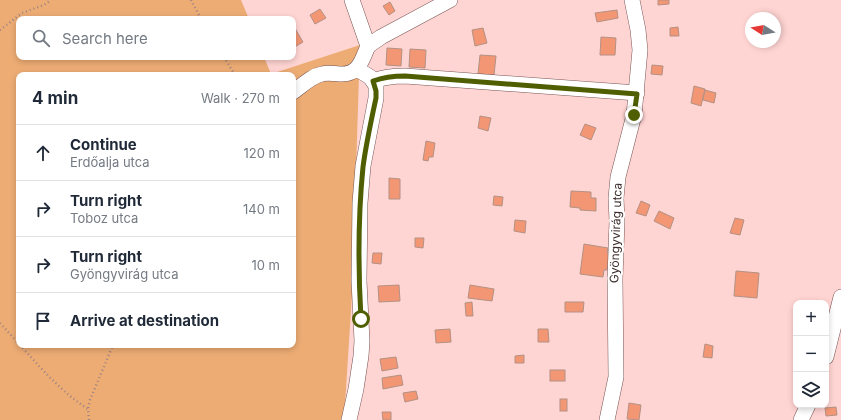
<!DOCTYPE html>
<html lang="en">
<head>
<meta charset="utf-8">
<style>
	body { margin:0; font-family:Inter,sans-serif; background:#f2f2f3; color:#1f2937 }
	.controls { position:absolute; right:12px; bottom:12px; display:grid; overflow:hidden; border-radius:8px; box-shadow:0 2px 6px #0003 }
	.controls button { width:36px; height:36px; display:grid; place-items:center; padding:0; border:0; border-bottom:1px solid #e0e1e3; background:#fff; color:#1f2937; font:20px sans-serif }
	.compass { position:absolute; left:745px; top:12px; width:36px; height:36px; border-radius:50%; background:#fff; box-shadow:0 2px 6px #0003; rotate:281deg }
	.stop { position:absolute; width:12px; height:12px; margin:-9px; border:3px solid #4e5e01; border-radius:50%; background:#fff }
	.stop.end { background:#4e5e01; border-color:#fff; box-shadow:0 1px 4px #0008 }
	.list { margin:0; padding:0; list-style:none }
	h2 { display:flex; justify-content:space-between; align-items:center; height:52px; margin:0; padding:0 16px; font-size:17px }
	h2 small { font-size:13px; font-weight:400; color:#747a83 }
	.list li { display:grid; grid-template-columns:26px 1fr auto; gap:12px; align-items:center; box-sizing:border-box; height:56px; padding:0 16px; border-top:1px solid #e0e1e3 }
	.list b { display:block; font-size:15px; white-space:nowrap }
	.list p { margin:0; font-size:13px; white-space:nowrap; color:#747a83 }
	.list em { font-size:13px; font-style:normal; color:#747a83 }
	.icon { flex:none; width:22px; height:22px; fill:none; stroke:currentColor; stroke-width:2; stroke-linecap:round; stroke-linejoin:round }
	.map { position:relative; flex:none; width:841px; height:420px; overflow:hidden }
	.search { position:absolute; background:#fff; box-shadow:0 2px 6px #0003; left:16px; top:16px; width:280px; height:44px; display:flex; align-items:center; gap:10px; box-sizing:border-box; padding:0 14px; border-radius:8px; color:#747a83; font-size:15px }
	.panel { position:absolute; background:#fff; box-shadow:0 2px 6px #0003; left:16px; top:72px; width:280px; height:276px; border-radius:8px }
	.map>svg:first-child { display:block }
	.green { fill:#edac74; fill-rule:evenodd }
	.building { fill:#f29674; stroke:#b49184 }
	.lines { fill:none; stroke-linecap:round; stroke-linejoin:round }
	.street-casing { stroke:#785554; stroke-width:16 }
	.path { stroke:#9f8381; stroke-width:2.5; stroke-dasharray:1 3; stroke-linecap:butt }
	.street { stroke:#fff; stroke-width:15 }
	.route { stroke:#4e5e01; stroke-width:5 }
	.labels { text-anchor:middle; stroke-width:4; stroke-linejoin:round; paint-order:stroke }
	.street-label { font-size:12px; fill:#3d2e2d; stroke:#fff }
</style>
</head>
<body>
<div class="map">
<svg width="841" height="420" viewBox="0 0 841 420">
	<rect width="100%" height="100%" fill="#ffd5d3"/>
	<path class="green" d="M0,0H241L249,19H19V57H264L271,74L360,45L352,295L344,420H0ZM19,75H293V345H19Z"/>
	<g class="building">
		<path d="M658,0H669V4L658,5Z"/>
		<path d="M390,2L395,11L389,15L383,6Z"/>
		<path d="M320,9L326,18L315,24L310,15Z"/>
		<path d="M617,10L618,18L597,22L595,13Z"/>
		<path d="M293,25L303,42L293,48Z"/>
		<path d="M678,27L679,36H670V28Z"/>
		<path d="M483,28L487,43L475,46L472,30Z"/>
		<path d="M601,37L616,38L615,55H600Z"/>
		<path d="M387,48L402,49L401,66L386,65Z"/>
		<path d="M410,49L426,50L425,68L409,67Z"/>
		<path d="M480,55L496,56L494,75L478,74Z"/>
		<path d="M652,65L663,66L662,75L651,74Z"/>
		<path d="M694,86L705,89L701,106L691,103Z"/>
		<path d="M705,90L716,93L714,103L703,100Z"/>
		<path d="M480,116L491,118L488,131L478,128Z"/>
		<path d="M585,124L596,128L591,140L580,135Z"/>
		<path d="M426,141L435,143L433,157H429L428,161L423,160Z"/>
		<path d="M389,178L400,179V199H389Z"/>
		<path d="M571,191L591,192V198H596V211L580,210V208L570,207Z"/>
		<path d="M494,196L503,197L502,206L493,205Z"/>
		<path d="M641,201L650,205L646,216L636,213Z"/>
		<path d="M659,211L674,218L670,229L654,221Z"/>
		<path d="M735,218L744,220L740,235L730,233Z"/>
		<path d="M515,220L526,221L525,233L514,231Z"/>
		<path d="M415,238H424L423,248L415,247Z"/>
		<path d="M584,244L608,248L607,253H610L607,270H604L603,277L580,274Z"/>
		<path d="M373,253H382L381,264L372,263Z"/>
		<path d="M736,271L759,273L757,298L734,296Z"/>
		<path d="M399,285L400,301L379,302L378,286Z"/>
		<path d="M470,285L494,289L492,301L468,298Z"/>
		<path d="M472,302L473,316H466L465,303Z"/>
		<path d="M565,302H584L583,312H565Z"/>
		<path d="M450,329L451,342L436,343L435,330Z"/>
		<path d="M538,329H548L549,342H538Z"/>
		<path d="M705,344L713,346L712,358L703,357Z"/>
		<path d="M524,355V363H515V356Z"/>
		<path d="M396,357L398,368L382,371L380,359Z"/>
		<rect x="550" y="370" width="15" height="11"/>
		<path d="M401,375L403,385L383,389L382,378Z"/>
		<path d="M416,391L418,399L405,402L403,393Z"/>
		<rect x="560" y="399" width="7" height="12"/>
		<path d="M629,403L641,405L639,420L627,419Z"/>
		<path d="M836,407L837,415L826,416L825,408Z"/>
		<path d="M382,412H391V420H383Z"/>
	</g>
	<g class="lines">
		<defs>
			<g id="street">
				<path d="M368,46L381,37L450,0"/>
				<path d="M357,69L370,77L373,81C384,77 393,76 405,76L637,93"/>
				<path d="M293,92C302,86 311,76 322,74C328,72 334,74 340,74C359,75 362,60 368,46L352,0"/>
				<path d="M826,357L841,297"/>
				<path d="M349,420L356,389L361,356L362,341L359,281L360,203L363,166L376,98V86L373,81"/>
				<path d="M607,420L616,377L615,279L617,221L616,198L618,177L634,115L640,50L638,30L632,0"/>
				<path d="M801,420L808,405"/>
			</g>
		</defs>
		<use href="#street" class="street-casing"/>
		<g class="path">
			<path d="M191,0L201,19"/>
			<path d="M0,30L22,13L44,5L51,0"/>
			<path d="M224,57L235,75"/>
			<path d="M0,323L19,344"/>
			<path d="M20,345C41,368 61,392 88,409"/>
			<path d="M89,420L88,409L90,400L113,345"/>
		</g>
		<use href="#street" class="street"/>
	</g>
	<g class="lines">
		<path class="route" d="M361,319C358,268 358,217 363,167C366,144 371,121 376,98V91L373,81C384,77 393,76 405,76L637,94L634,115"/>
	</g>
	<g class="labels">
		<g class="street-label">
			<text transform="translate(616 233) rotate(-88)" y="4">Gyöngyvirág utca</text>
		</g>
	</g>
</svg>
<div class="controls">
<button>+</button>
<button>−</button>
<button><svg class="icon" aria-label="layers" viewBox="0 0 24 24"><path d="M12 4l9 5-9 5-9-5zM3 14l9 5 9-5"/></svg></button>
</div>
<svg class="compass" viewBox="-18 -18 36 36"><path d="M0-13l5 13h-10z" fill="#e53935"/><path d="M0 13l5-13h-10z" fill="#747a83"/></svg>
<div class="stop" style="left:361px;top:319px"></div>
<div class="stop end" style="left:634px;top:115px"></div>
<div class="search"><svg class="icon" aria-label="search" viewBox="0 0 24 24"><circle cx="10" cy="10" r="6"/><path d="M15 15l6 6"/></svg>Search here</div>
<section class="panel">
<h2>4 min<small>Walk · 270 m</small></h2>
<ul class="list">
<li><svg class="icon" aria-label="ahead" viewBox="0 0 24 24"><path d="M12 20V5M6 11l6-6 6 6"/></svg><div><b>Continue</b><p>Erdőalja utca</p></div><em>120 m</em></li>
<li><svg class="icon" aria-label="right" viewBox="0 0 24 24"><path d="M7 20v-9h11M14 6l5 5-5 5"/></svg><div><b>Turn right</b><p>Toboz utca</p></div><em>140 m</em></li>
<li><svg class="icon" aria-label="right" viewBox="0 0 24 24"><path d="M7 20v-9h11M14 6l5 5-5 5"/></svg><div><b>Turn right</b><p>Gyöngyvirág utca</p></div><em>10 m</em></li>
<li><svg class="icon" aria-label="arrive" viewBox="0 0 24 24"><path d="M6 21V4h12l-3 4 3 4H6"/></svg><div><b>Arrive at destination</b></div></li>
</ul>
</section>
</div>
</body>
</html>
